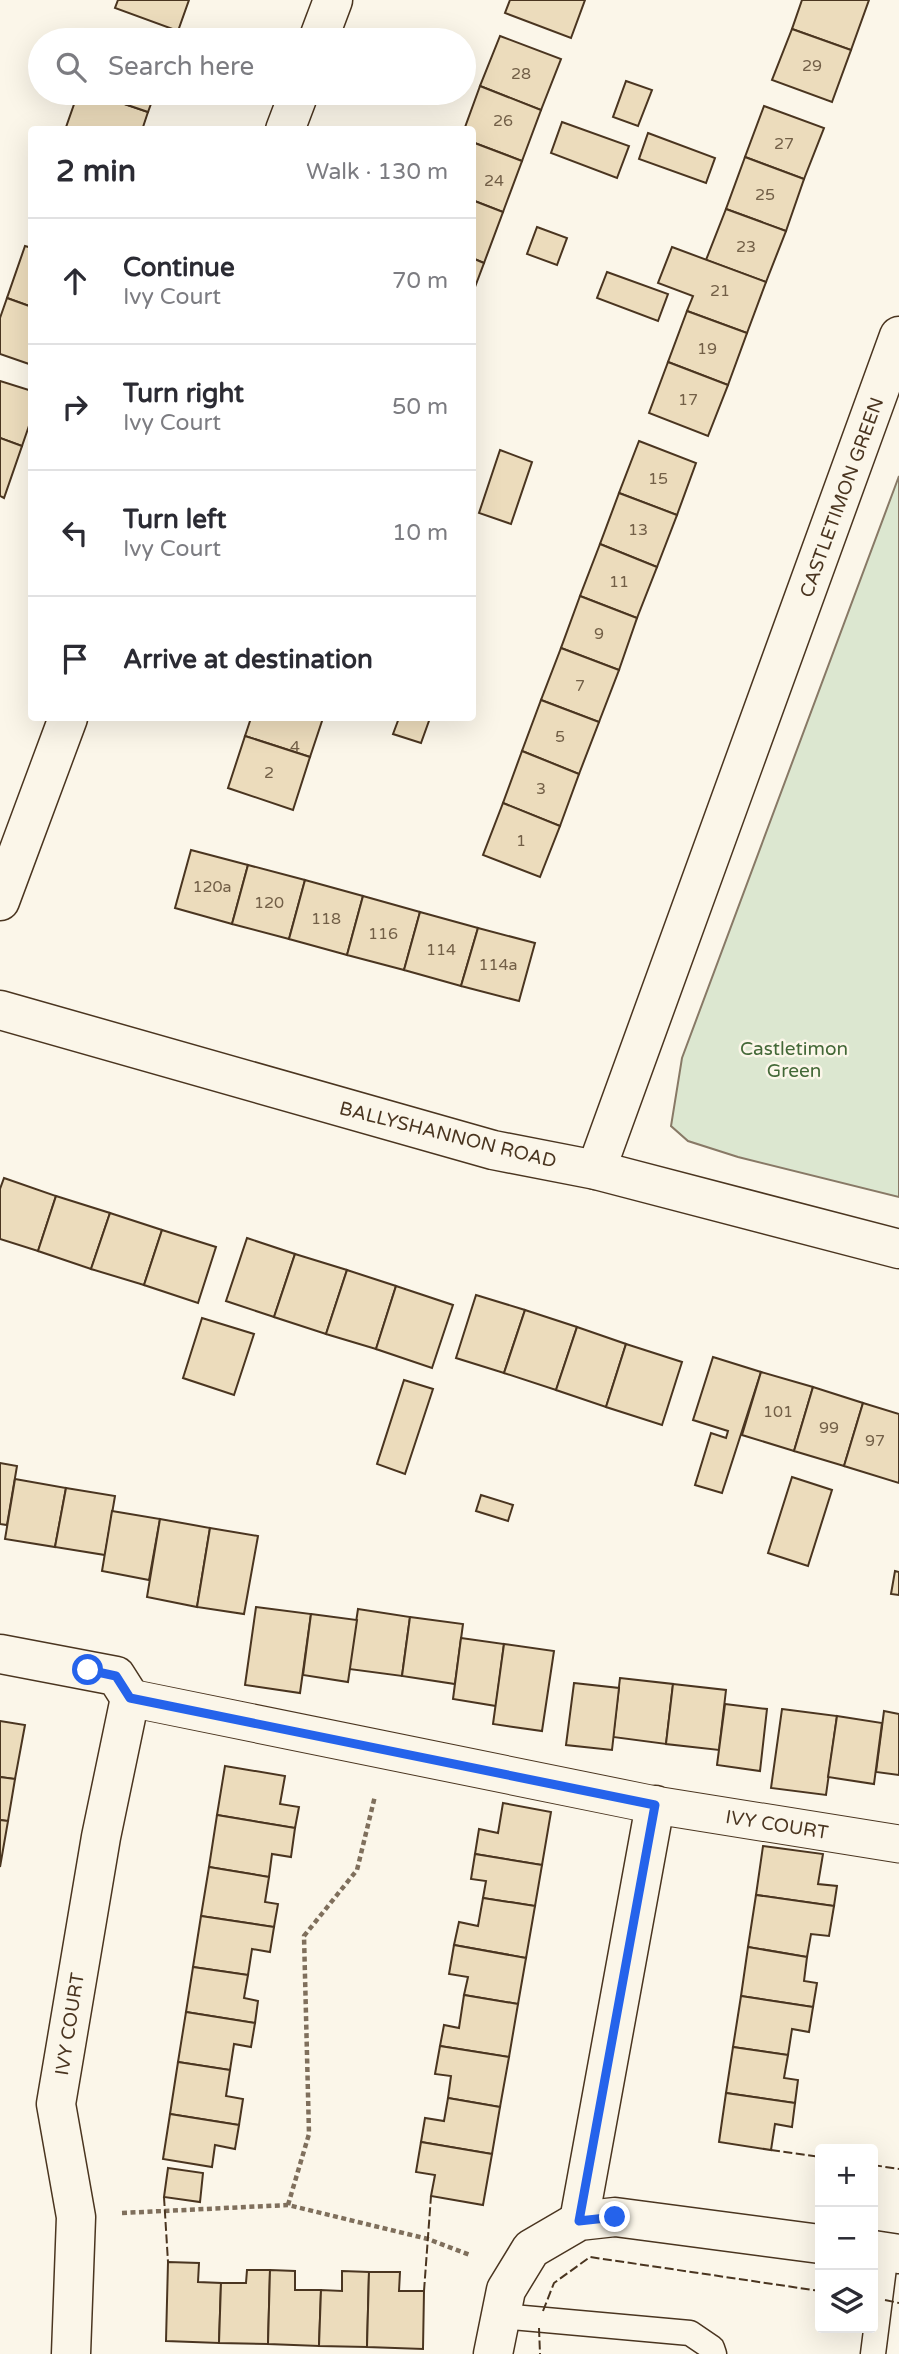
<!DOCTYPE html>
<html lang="en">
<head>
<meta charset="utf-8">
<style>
	body { margin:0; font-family:"Varela Round",sans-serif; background:#f2f2f3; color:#2b2b33 }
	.controls { position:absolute; right:21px; bottom:21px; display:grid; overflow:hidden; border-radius:7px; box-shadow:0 7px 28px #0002 }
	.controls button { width:63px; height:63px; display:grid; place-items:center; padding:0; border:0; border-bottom:2px solid #e1e1e2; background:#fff; color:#2b2b33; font:35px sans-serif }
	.stop { position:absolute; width:21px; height:21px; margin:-16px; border:5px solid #2563eb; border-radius:50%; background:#fff }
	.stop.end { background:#2563eb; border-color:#fff; box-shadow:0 2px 7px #0008 }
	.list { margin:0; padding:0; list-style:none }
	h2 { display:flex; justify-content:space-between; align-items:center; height:91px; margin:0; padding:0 28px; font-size:30px }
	h2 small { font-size:23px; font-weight:400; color:#7c7c81 }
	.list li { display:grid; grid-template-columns:46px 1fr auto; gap:21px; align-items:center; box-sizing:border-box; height:126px; padding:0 28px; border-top:2px solid #e1e1e2 }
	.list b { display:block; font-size:26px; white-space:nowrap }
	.list p { margin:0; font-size:23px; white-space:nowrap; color:#7c7c81 }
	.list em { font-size:23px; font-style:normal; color:#7c7c81 }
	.icon { flex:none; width:38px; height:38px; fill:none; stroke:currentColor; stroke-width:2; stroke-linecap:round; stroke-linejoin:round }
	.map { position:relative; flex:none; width:899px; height:2354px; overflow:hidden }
	.search { position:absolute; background:#fff; box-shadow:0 7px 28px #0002; left:28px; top:28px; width:448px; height:77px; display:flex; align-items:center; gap:18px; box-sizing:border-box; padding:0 24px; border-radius:38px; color:#7c7c81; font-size:26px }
	.panel { position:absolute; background:#fff; box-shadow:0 7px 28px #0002; left:28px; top:126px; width:448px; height:595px; border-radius:7px }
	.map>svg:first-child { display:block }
	.green { fill:#dce7d0; stroke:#887966; stroke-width:2 }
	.building { fill:#ecdcbc; stroke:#4a3520; stroke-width:2 }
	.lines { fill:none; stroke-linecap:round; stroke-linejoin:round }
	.service-casing { stroke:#4a3520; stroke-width:27 }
	.pedestrian-casing { stroke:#4a3520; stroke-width:39 }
	.minor-casing { stroke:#4a3520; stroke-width:41 }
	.tertiary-casing { stroke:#4a3520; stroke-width:41 }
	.path { stroke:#7f6f5c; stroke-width:4.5; stroke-dasharray:5 3.5; stroke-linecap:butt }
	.service { stroke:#fbf6e9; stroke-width:24 }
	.pedestrian { stroke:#fbf6e9; stroke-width:37 }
	.minor { stroke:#fbf6e9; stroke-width:38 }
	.tertiary { stroke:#fbf6e9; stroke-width:38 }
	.fence { stroke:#4a3520; stroke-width:2; stroke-dasharray:9 3.5; stroke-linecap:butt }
	.route { stroke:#2563eb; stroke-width:9 }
	.labels { text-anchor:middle; stroke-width:5; stroke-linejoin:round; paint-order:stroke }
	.number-label { font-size:16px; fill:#725f47 }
	.street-label { font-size:19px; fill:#4a3520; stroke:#fbf6e9 }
	.park-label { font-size:19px; fill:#436837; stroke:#fbf6e9 }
</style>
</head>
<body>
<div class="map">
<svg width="899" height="2354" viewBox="0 0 899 2354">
	<rect width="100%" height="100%" fill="#fbf6e9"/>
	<path class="green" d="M899,476V1197L738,1157L688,1141L671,1126L682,1058Z"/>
	<g class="building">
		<path d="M118,0H189L178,31L115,8Z"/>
		<path d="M510,0H585L571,38L505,13Z"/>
		<path d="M802,0H869L851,50L792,29Z"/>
		<path d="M792,29L851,50L832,102L772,80Z"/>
		<path d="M500,36L561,59L541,110L480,86Z"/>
		<path d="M626,81L652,90L638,126L613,117Z"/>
		<path d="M480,86L541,110L522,161L472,142V130H464Z"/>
		<path d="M78,93H92L148,112L142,130H65Z"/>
		<path d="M92,93H155L148,112Z"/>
		<path d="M764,106L824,128L804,179L745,157Z"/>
		<path d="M562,122L629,146L617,178L551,153Z"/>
		<path d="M648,133L715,158L706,183L639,159Z"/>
		<path d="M472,142L522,161L503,212L472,200Z"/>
		<path d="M745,157L804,179L786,231L726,209Z"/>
		<path d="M472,200L503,212L484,263L472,258Z"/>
		<path d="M726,209L786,231L766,282L706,260Z"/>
		<path d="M537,227L567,238L557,265L527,254Z"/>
		<path d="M25,246L32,248V307L7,298Z"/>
		<path d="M672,247L766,282L747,333L687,311L693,296L658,283Z"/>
		<path d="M472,258L484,263L472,295Z"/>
		<path d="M607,272L668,294L658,321L597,298Z"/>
		<path d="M7,298L32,307V365L0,354V318Z"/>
		<path d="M687,311L747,333L728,385L668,362Z"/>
		<path d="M668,362L728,385L708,436L649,413Z"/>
		<path d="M0,381L32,391V417L22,446L0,438Z"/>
		<path d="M0,438L22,446L4,498L0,496Z"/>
		<path d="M639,441L696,463L677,515L619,493Z"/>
		<path d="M500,450L532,462L511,524L479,513Z"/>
		<path d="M619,493L677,515L657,567L600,544Z"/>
		<path d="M600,544L657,567L637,618L580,596Z"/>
		<path d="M580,596L637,618L619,670L561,648Z"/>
		<path d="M561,648L619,670L599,722L541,700Z"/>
		<path d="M541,700L599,722L579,774L522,751Z"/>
		<path d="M251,718H323L310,757L245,736Z"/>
		<path d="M399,718H430L421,743L393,734Z"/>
		<path d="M245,736L310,757L293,810L228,788Z"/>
		<path d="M522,751L579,774L560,826L503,803Z"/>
		<path d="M503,803L560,826L540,877L483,855Z"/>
		<path d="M191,850L248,865L232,924L175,908Z"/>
		<path d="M248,865L305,880L289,939L232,924Z"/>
		<path d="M305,880L363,896L347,955L289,939Z"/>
		<path d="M363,896L420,912L404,970L347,955Z"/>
		<path d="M420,912L478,928L461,986L404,970Z"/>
		<path d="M478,928L535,943L519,1001L461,986Z"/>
		<path d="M4,1178L56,1196L38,1251L0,1239V1189Z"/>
		<path d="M56,1196L110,1213L91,1269L38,1251Z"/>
		<path d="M110,1213L162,1230L144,1285L91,1269Z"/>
		<path d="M162,1230L216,1247L198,1303L144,1285Z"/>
		<path d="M247,1238L295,1254L274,1317L226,1301Z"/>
		<path d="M295,1254L347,1270L326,1334L274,1317Z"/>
		<path d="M347,1270L396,1286L376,1349L326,1334Z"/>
		<path d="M396,1286L453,1305L432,1368L376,1349Z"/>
		<path d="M476,1295L525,1310L504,1373L456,1358Z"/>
		<path d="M525,1310L577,1327L556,1390L504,1373Z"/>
		<path d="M202,1318L254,1334L234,1395L183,1378Z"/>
		<path d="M577,1327L626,1344L606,1407L556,1390Z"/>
		<path d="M626,1344L682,1362L662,1425L606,1407Z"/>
		<path d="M713,1357L761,1372L722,1493L695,1485L711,1433L726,1438L728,1431L693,1420Z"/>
		<path d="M761,1372L813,1387L794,1451L742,1435Z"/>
		<path d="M404,1380L433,1389L405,1474L377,1464Z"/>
		<path d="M813,1387L863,1403L844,1466L794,1451Z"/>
		<path d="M863,1403L899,1414V1483L844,1466Z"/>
		<path d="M0,1463L17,1466L7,1525L0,1524Z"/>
		<path d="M792,1477L832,1490L808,1566L768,1553Z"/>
		<path d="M15,1479L66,1488L55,1547L5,1539Z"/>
		<path d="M66,1488L115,1496L105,1555L55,1547Z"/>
		<path d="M481,1495L513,1505L508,1521L476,1511Z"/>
		<path d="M112,1511L160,1519L149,1580L102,1571Z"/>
		<path d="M160,1519L210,1528L197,1607L147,1597Z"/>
		<path d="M210,1528L258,1536L244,1614L197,1607Z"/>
		<path d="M895,1571L899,1572V1595L891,1594Z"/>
		<path d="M256,1607L311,1614L300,1693L245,1685Z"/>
		<path d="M358,1609L410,1617L402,1676L349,1669Z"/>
		<path d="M311,1614L357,1620L348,1682L303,1675Z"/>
		<path d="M410,1617L463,1624L455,1684L402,1676Z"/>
		<path d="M461,1638L504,1644L496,1706L453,1699Z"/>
		<path d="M504,1644L554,1651L542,1731L493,1724Z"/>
		<path d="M620,1678L673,1684L666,1744L613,1737Z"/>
		<path d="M574,1683L619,1688L612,1750L566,1745Z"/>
		<path d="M673,1684L726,1690L719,1750L666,1744Z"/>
		<path d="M725,1704L767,1709L760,1771L717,1765Z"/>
		<path d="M782,1709L837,1716L826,1795L771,1788Z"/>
		<path d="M884,1711L899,1714V1775L876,1772Z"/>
		<path d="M837,1716L882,1723L874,1784L828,1777Z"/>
		<path d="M0,1721L25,1725L15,1779L0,1777Z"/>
		<path d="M225,1766L285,1776L280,1804L299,1807L295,1828L217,1815Z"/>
		<path d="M0,1777L15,1779L8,1821L0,1820Z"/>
		<path d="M503,1803L551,1812L542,1865L475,1854L479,1829L498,1833Z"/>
		<path d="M217,1815L295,1828L291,1857L272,1854L269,1877L209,1867Z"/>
		<path d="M0,1820L8,1821L0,1867Z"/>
		<path d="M763,1846L823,1854L818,1884L837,1886L834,1906L756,1895Z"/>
		<path d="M475,1854L542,1865L535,1906L483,1898L486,1881L471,1879Z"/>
		<path d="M209,1867L269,1877L265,1902L278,1904L274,1927L201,1916Z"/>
		<path d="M756,1895L834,1906L829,1936L811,1934L807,1957L748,1947Z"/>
		<path d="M483,1898L535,1906L526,1958L454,1945L459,1922L478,1926Z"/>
		<path d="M201,1916L274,1927L270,1952L252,1949L248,1975L193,1967Z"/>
		<path d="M454,1945L526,1958L518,2004L464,1995L468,1977L449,1974Z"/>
		<path d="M748,1947L807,1957L804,1981L817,1983L813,2007L741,1996Z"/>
		<path d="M193,1967L248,1975L244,1998L258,2001L255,2023L186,2012Z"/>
		<path d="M464,1995L518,2004L509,2057L440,2046L444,2025L459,2028Z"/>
		<path d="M741,1996L813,2007L809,2032L792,2029L788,2055L733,2047Z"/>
		<path d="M186,2012L255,2023L251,2047L234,2044L230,2070L178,2062Z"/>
		<path d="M440,2046L509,2057L500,2107L448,2098L451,2076L435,2074Z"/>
		<path d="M733,2047L788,2055L784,2078L798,2080L795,2103L726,2093Z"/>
		<path d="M178,2062L230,2070L226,2096L243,2099L239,2125L170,2114Z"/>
		<path d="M726,2093L795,2103L792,2127L775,2124L771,2150L719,2142Z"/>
		<path d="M448,2098L500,2107L492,2154L421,2142L425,2118L444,2121Z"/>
		<path d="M170,2114L239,2125L235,2149L215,2145L212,2167L163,2159Z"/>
		<path d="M421,2142L492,2154L483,2205L431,2196L435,2175L416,2172Z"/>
		<path d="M168,2168L203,2173L200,2202L164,2197Z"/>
		<path d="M168,2262L199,2263L198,2282L221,2283L219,2343L166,2341Z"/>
		<path d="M247,2270H270L268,2344L219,2343L221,2283H246Z"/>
		<path d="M270,2270L295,2271V2290H321L319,2346L268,2344Z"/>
		<path d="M342,2271L369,2272L367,2347L319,2346L321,2290L342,2291Z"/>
		<path d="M369,2272H400L399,2291H424L423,2349L367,2347Z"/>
	</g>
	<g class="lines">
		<defs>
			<g id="service">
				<path d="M501,2316L690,2333L712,2348L714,2354"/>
				<path d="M873,2354L886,2252"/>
			</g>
			<path id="pedestrian" d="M130,1698L655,1805L899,1844"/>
			<g id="minor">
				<path d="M318,40L333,0"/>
				<path d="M285,130L299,93"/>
				<path d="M0,901L68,718"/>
				<path d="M596,1170L899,336"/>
				<path d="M0,1654L116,1676L130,1698L101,1837L56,2104L76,2217L71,2354"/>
				<path d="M579,2221L655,1805"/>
				<path d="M873,2250L899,2254"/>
				<path d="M493,2354L506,2290L531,2249L579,2221L615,2217L820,2244"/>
			</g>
			<path id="tertiary" d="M0,1010L493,1150L596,1170L899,1249"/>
		</defs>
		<use href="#service" class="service-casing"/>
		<use href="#pedestrian" class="pedestrian-casing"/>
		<use href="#minor" class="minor-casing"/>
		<use href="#tertiary" class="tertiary-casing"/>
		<g class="path">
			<path d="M288,2205L309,2134L304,1936L357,1870L375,1796"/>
			<path d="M122,2213L288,2205L428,2239L470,2255"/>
		</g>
		<use href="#service" class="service"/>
		<use href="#pedestrian" class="pedestrian"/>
		<use href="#minor" class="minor"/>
		<use href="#tertiary" class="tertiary"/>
		<g class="fence">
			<path d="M771,2150L820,2157"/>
			<path d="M873,2165L899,2169"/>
			<path d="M164,2197L168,2262"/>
			<path d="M424,2291L431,2196"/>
			<path d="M885,2300L899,2303"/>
			<path d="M543,2311L554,2283L590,2257L820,2291"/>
			<path d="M539,2328L540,2354"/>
		</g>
	</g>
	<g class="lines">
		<path class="route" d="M88,1670L116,1676L130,1698L655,1805L579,2221L615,2217"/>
	</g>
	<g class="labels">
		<g class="number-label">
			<text x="812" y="71">29</text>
			<text x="521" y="79">28</text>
			<text x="503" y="126">26</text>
			<text x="784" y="149">27</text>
			<text x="494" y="186">24</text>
			<text x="765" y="200">25</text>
			<text x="746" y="252">23</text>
			<text x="720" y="296">21</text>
			<text x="707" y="354">19</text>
			<text x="688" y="405">17</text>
			<text x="658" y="484">15</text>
			<text x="638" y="535">13</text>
			<text x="619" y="587">11</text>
			<text x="599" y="639">9</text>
			<text x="580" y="691">7</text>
			<text x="560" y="742">5</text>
			<text x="295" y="752">4</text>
			<text x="269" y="778">2</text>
			<text x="541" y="794">3</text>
			<text x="521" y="846">1</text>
			<text x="212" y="892">120a</text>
			<text x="269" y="908">120</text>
			<text x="326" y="924">118</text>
			<text x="383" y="939">116</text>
			<text x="441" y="955">114</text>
			<text x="498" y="970">114a</text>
			<text x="778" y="1417">101</text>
			<text x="829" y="1433">99</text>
			<text x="875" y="1446">97</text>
		</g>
		<g class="street-label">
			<text transform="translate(841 497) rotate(-70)" y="7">CASTLETIMON GREEN</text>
			<text transform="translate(448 1134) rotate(14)" y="7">BALLYSHANNON ROAD</text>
			<text transform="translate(777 1824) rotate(9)" y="7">IVY COURT</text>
			<text transform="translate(69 2024) rotate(-81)" y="7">IVY COURT</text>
		</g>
		<g class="park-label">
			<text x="794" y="1055">Castletimon<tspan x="794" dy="22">Green</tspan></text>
		</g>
	</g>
</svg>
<div class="controls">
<button>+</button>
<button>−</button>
<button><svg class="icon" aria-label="layers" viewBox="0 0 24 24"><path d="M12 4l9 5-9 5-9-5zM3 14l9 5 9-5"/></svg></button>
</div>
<div class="stop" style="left:88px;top:1670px"></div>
<div class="stop end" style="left:615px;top:2217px"></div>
<div class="search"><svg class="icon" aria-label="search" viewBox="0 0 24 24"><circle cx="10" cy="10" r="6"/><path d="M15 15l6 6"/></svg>Search here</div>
<section class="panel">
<h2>2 min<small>Walk · 130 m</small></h2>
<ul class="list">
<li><svg class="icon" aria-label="ahead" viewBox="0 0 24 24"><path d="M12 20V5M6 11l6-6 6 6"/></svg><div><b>Continue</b><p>Ivy Court</p></div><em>70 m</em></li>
<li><svg class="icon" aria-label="right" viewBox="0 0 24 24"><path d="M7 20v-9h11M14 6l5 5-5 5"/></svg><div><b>Turn right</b><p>Ivy Court</p></div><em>50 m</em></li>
<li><svg class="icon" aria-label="left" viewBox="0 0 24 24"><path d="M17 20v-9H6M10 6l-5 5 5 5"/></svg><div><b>Turn left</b><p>Ivy Court</p></div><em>10 m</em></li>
<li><svg class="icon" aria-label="arrive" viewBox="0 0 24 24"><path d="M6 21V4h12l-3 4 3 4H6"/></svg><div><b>Arrive at destination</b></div></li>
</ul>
</section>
</div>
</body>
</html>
